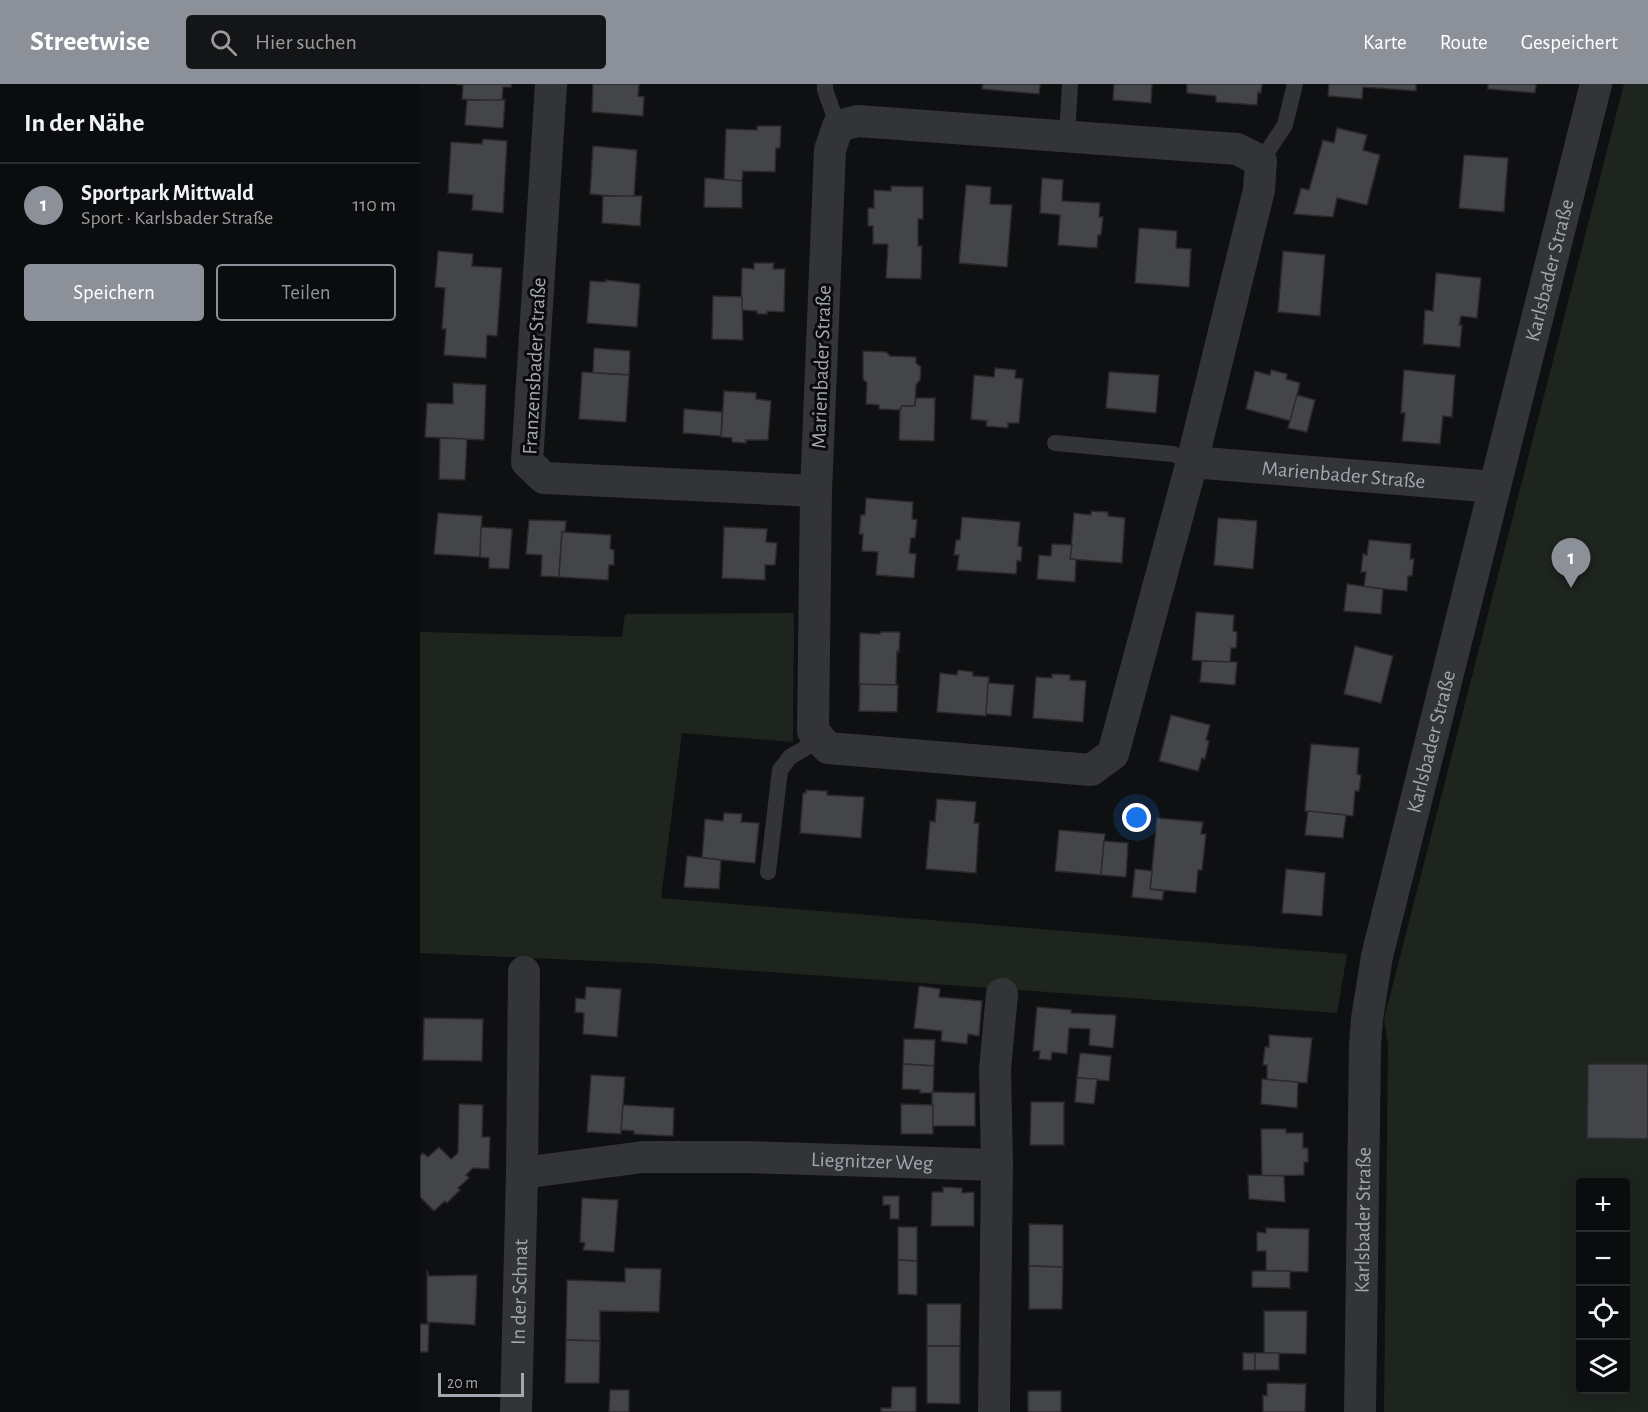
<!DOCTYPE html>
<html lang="de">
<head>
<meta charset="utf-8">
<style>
	body { margin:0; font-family:"Alegreya Sans",sans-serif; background:#141516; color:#f1f3f6 }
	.controls { position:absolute; right:18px; bottom:18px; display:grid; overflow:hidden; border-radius:6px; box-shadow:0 3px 15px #0003 }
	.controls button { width:54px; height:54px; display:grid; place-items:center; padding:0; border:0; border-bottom:2px solid #2b2c2e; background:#0b0c0d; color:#f1f3f6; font:30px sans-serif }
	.scale { position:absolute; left:18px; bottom:15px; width:86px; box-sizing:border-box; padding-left:6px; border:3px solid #a2a7b0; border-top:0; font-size:16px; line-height:21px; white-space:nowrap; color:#a2a7b0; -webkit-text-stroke:4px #0b0b0b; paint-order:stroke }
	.you { position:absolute; left:717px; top:734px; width:21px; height:21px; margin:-15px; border:4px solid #fff; border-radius:50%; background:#1a73e8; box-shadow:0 0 0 9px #1a73e833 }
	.badge { display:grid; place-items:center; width:39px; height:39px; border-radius:50%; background:#8c9099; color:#fff; font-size:20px; font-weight:700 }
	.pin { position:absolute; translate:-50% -50px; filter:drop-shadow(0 2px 3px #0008) }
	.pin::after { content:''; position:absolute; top:32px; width:21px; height:18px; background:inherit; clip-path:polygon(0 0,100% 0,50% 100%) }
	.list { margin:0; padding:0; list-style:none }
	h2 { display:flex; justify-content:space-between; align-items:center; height:78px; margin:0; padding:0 24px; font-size:26px }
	h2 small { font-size:20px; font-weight:400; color:#9a9b9d }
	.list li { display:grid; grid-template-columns:39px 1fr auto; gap:18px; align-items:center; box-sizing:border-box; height:84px; padding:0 24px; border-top:2px solid #2b2c2e }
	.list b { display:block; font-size:22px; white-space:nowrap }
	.list p { margin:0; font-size:20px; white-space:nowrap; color:#9a9b9d }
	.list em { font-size:20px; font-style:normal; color:#9a9b9d }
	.actions { display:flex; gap:12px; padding:18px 24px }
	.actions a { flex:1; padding:14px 0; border:2px solid #8c9099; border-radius:6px; text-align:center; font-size:21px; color:#8c9099 }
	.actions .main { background:#8c9099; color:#fff }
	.icon { flex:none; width:33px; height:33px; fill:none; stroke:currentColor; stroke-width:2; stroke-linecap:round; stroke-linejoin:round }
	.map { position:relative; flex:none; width:1228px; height:1328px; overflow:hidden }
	header { display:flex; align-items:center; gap:36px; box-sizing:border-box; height:84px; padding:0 30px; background:#8c9099; color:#fff }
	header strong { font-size:28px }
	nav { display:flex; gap:33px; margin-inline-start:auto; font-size:21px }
	.search { width:420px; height:54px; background:#141516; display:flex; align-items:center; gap:15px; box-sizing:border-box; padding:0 21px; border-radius:6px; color:#9a9b9d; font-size:22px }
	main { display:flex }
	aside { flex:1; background:#0b0c0d }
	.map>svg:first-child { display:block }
	.green { fill:#1e251f; fill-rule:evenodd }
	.building { fill:#444548; stroke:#2a2a2c; stroke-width:1.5 }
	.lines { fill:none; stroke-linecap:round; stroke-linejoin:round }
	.lane { stroke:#333437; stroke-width:16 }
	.street { stroke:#333437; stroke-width:32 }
	.labels { text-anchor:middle; stroke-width:6; stroke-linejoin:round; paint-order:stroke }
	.street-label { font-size:21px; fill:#a2a7b0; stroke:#0b0b0b }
</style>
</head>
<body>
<header>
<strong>Streetwise</strong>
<div class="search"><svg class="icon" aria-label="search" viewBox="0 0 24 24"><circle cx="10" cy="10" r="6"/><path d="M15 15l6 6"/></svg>Hier suchen</div>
<nav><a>Karte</a><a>Route</a><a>Gespeichert</a></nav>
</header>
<main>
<aside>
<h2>In der Nähe<small></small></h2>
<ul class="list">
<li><span class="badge">1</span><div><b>Sportpark Mittwald</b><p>Sport · Karlsbader Straße</p></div><em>110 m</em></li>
</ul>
<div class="actions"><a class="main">Speichern</a><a>Teilen</a></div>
</aside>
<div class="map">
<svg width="1228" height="1328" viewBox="0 0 1228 1328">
	<rect width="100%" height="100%" fill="#0f1011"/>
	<g class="green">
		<path d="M1204,0H1228V1328H964L968,960L964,935ZM1160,1098H1206V1306H1160Z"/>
		<path d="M374,529L373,658L262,649L241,814L927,870L917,929L224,879L0,869V548L202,553L205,530Z"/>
	</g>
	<g class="building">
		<path d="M36,0H91V3H83L82,18L42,15L43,1Z"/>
		<path d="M173,0H219L218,12L224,13L223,32L172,28Z"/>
		<path d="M563,0H620L619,10L562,5Z"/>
		<path d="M694,0H732L731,19L693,16Z"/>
		<path d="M767,0H842L841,9L838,8L837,21L796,18V12L767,9Z"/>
		<path d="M909,0H996V7L943,3L942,15L908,12Z"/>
		<path d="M1068,0H1116L1115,9L1068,5Z"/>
		<path d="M47,16H85L83,44L45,41Z"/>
		<path d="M337,42H361L360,64H356L355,88L323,87L322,97H304L306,45L337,46Z"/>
		<path d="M917,44L947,51L943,66L960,71L947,121L917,114L913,133L874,130L881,104L889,106L903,56L914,59Z"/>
		<path d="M63,55L87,57L83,129L52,126L53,111L28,109L31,58L62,60Z"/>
		<path d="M173,62L217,66L214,114L170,110Z"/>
		<path d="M1044,71L1088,74L1084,128L1039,124Z"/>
		<path d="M285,94L322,97V124L284,123Z"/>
		<path d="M622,94L643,96L642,117L680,119L679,133H683L681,151H678L677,164L638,161L640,131L620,129Z"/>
		<path d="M546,101L571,103L570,120L592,121L587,183L539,179Z"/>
		<path d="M471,102L503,103V135H498V162H502L501,195L466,194L468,160H453V142H448V124H454V106L471,107Z"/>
		<path d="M183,112H222L220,142L182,139Z"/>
		<path d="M719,144L757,147L756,164L771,165L769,203L715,199Z"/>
		<path d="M18,167L53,170L52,182L82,184L77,252L67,251L66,274L24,271L26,245H22L25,204L15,203Z"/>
		<path d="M863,167L905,171L900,232L858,228Z"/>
		<path d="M334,179H354L353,185H365L364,228L347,227V230H337V227L321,226L322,184L334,185Z"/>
		<path d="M1016,189L1061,194L1057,234L1041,232L1039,241H1042L1040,263L1003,260L1005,226L1013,227Z"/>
		<path d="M186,196L220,200L217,243L167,239L170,197L186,198Z"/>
		<path d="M293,212L322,213L323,256L292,255Z"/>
		<path d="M174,264L210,267L209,291L173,289Z"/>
		<path d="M443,267L466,268L470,272L496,273V279L501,283L500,296L496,301L495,322H482L480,326L459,325V321L446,320L447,299L443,295Z"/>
		<path d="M575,284L596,286L595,294L603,295L599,339H588V344L566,342L567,337L551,335L554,291L574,293Z"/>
		<path d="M851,286L867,290L866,295L880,299L871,337L826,325L835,287L850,291Z"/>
		<path d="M984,286L1035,291L1032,333L1023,332L1020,360L982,357L985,329H981Z"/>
		<path d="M162,288L209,291L206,338L159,335Z"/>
		<path d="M689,288L739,291L736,329L686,324Z"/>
		<path d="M33,299L66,301L64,356L5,353L7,319L33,320Z"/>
		<path d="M304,307L336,309V315L351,317L348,356H326V359L312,358V354L301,353Z"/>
		<path d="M877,311L895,316L887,348L868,344Z"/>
		<path d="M496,314H515L514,357L479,356L480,326L482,322H495Z"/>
		<path d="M264,325L302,328L301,352L263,349Z"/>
		<path d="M20,354L47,355L45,396L19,395Z"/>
		<path d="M446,414L493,418L492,435L497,436L495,454H491L489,469L496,470L494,494L456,491L458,468L442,467L443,450H439L441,431H445Z"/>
		<path d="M671,427L688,428V432L705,434L702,479L650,475L654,429L671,431Z"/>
		<path d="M18,429L62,432L60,473L14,470Z"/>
		<path d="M542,433L600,438L598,462L602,463L601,477H597L596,490L537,486L539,471H534L536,456H540Z"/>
		<path d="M798,434L837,437L833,485L794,481Z"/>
		<path d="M109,436L146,437L145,449L142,448L139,493L121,492L122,471L106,470Z"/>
		<path d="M61,443L92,445L89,485L69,484V474L60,473Z"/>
		<path d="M304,443L347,445L346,458L357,459L355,481H345V496L302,494Z"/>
		<path d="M142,448L191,451L190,465L194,466V481H189L188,496L139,493Z"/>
		<path d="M949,456L991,460L990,475H994L992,492H988L987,507L944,503L946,488H941L943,470L947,471Z"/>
		<path d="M632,460L652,461L650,475H656L655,498L617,495L619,471L631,472Z"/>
		<path d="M927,500L963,505L961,530L924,527Z"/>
		<path d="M776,528L814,531L813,547L817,548L816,564H811L810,579L772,576Z"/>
		<path d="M460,548H480L479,568L477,567L476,601H439L440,549L460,550Z"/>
		<path d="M935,562L973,572L961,619L924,610Z"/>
		<path d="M782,577L817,578L815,601L780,598Z"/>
		<path d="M538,586L553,588V592L569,593L566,632L517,628L520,589L537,591Z"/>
		<path d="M632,590L650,591V596L666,597L663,638L613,634L616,593L632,594Z"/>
		<path d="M568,599L594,601L591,632L566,630Z"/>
		<path d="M440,600L478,601L477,628L439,627Z"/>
		<path d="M751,631L790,641L786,656L789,657L785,675L782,674L778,687L739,677Z"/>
		<path d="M891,660L939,664L937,690L941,691L939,707H935L933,732L885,727Z"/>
		<path d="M386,706L407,707V711L444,713L441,754L380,749L383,709H386Z"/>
		<path d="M517,715L556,718L554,739H559L556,789L506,785L510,737L515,738Z"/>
		<path d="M888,727L926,731L923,754L885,751Z"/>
		<path d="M304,729L322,730L321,738L339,739L335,779L282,774L285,735L303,737Z"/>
		<path d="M737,734L783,738L781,750H786L782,786H778L776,809L730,805Z"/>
		<path d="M639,746L685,750L681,791L635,787Z"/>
		<path d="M684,757L708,759L706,793L681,791Z"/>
		<path d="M267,772L301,776L299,805L264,803Z"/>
		<path d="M715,785L732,787L730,805L744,807L742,816L712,813Z"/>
		<path d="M866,785L905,789L902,832L862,829Z"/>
		<path d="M499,902L520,905L519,913L562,917L559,952L548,950L547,960L521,957L522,947L494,944Z"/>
		<path d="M166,903L201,905L197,953L163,950L164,929L155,928L156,914L165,915Z"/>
		<path d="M617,923L651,926V929L696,931L693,964L669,961L670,945L649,944L647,970L632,968L631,976L619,975L620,967H613Z"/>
		<path d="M4,934L63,935L62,977L3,976Z"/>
		<path d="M849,951L892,954L887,999L847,996V981H843L845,963H849Z"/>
		<path d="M484,955L515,956L514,982L483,980Z"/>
		<path d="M660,969L691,972L689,997L657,994Z"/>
		<path d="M483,980L514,982L513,1009H500V1006L482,1005Z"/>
		<path d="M1168,980H1228V1055L1167,1054Z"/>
		<path d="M171,991L205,993L201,1050L167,1048Z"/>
		<path d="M657,994L677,995L674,1020L655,1018Z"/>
		<path d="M842,995L878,998L877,1024L841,1020Z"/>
		<path d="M512,1008L555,1009V1042H512Z"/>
		<path d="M611,1018H644V1061H610Z"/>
		<path d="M39,1020L63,1021L62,1053H70L69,1085L53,1084L46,1091L49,1094L38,1104L40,1106L27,1119L25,1117L14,1127L0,1113V1072L3,1069L8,1073L19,1063L31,1075L38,1069Z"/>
		<path d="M481,1020L513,1021V1050H481Z"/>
		<path d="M203,1021L254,1024L253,1052L214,1050V1047L201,1046Z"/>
		<path d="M841,1045H866V1049H883V1064H888V1078H884V1091L842,1092Z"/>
		<path d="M828,1091L864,1092L865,1118L829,1115Z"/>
		<path d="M523,1103L542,1104V1109L554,1108V1142H511L512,1108H523Z"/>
		<path d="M463,1112H479V1135H470V1121H463Z"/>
		<path d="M162,1114L198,1116L194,1168L163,1166L165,1159L160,1158Z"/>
		<path d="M609,1140L643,1141V1183L609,1182Z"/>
		<path d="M478,1143H497V1177L478,1176Z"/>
		<path d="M846,1144L889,1145L888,1188L846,1187V1167H837V1148L846,1149Z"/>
		<path d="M478,1176L497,1177V1211L478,1210Z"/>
		<path d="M609,1182L643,1183L642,1225H609Z"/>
		<path d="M205,1184L241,1185L239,1228L180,1227V1257L146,1256L147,1196L205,1198Z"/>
		<path d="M7,1186L9,1192L57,1191L55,1241L7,1238Z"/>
		<path d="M832,1187H870V1204L832,1203Z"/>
		<path d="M507,1220H541L540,1262H507Z"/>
		<path d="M844,1227H887L886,1270L844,1269Z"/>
		<path d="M0,1240H9L8,1268H0Z"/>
		<path d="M146,1256L180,1257L179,1299H145Z"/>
		<path d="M507,1262H540V1320L507,1319Z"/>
		<rect x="823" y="1269" width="12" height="17"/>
		<rect x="835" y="1269" width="24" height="17"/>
		<path d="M847,1299L886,1300L885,1328H843V1311L847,1312Z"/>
		<path d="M472,1303H496V1328H461V1324H471Z"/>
		<path d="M190,1306H209V1328H189Z"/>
		<rect x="608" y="1307" width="33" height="21"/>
	</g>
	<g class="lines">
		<g class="lane">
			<path d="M405,0V6L418,42"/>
			<path d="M647,54L650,0"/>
			<path d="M841,77L865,41L875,0"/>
			<path d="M635,359L753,370L772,378"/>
			<path d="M348,788L360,686L370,673L401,655"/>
		</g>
		<g class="street">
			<path d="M131,0L107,378L124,394L396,407"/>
			<path d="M438,37L817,65L841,77L839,106L772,378L693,670L671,686L408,664L393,647L396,407L410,66L418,42Z"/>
			<path id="s1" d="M772,378L1075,403"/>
			<path id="s2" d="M102,1089L223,1073H326L577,1081"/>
			<path id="s3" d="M96,1328L102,1089L104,888"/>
			<path d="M574,1328L577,1081L575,985L582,910"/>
			<path id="s4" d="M940,1328L945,962L947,935L957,872L1176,0"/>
		</g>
	</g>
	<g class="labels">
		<g class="street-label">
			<text dy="7" stroke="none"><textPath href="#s4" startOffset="1164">Karlsbader Straße</textPath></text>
			<text transform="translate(114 282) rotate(-87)" y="7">Franzensbader Straße</text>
			<text transform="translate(401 283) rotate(-88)" y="7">Marienbader Straße</text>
			<text dy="7" stroke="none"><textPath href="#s1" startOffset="152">Marienbader Straße</textPath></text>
			<text dy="7" stroke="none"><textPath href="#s4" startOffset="678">Karlsbader Straße</textPath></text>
			<text dy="7" stroke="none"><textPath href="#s2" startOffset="351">Liegnitzer Weg</textPath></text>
			<text dy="7" stroke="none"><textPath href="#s4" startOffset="192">Karlsbader Straße</textPath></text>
			<text dy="7" stroke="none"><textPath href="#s3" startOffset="120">In der Schnat</textPath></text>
		</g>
	</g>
</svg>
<div class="controls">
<button>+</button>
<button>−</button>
<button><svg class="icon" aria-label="locate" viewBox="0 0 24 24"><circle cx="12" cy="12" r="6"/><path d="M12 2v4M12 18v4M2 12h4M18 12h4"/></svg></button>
<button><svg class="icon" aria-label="layers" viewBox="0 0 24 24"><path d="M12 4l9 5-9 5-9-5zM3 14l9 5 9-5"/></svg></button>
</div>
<div class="scale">20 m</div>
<div class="you"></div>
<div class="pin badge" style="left:1151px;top:504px">1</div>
</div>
</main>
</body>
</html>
